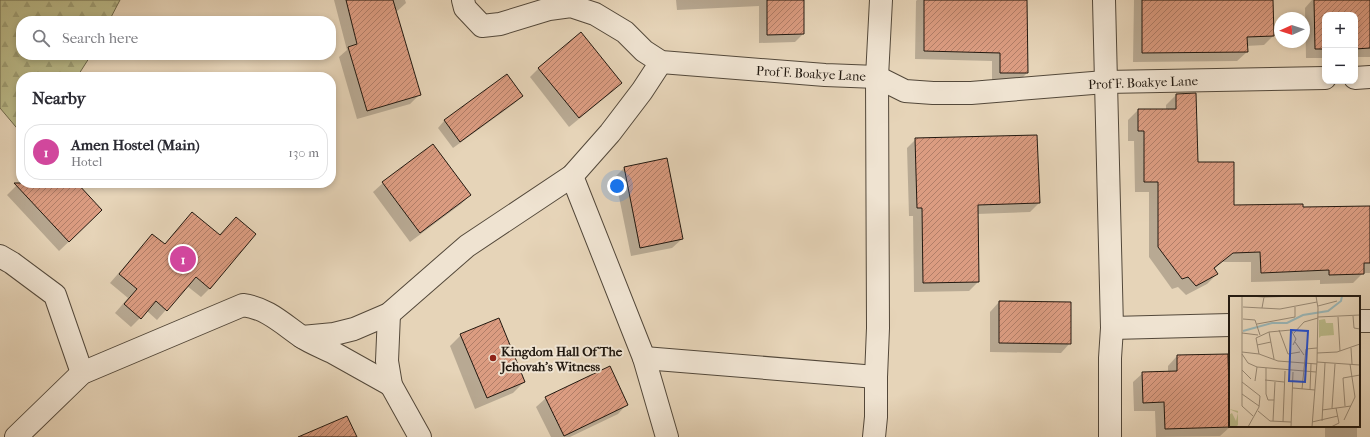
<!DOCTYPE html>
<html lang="en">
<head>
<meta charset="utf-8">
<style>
	body { margin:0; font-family:"IM FELL French Canon",serif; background:#f7f7f7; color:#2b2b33 }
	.controls { position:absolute; right:12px; top:12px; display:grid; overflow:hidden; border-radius:8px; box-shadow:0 2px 6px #0003 }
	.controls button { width:36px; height:36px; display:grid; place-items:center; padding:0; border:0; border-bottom:1px solid #e1e1e2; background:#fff; color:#2b2b33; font:20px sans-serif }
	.compass { position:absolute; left:1274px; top:12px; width:36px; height:36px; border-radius:50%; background:#fff; box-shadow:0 2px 6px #0003; rotate:267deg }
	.you { position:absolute; left:617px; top:186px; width:14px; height:14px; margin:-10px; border:3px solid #fff; border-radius:50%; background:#1a73e8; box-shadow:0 0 0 6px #1a73e833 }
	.badge { display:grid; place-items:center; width:26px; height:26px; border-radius:50%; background:#8f2418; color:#fff; font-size:13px; font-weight:700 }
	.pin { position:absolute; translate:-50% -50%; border:2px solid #fff; box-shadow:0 1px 4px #0006 }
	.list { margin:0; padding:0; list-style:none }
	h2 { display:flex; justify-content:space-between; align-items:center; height:52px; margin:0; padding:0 16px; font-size:17px }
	h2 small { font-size:13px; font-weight:400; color:#7c7c81 }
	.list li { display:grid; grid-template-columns:26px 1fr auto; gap:12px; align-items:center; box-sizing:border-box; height:56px; margin:0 8px 8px; padding:0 8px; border:1px solid #e1e1e2; border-radius:16px }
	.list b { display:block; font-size:15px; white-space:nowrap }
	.list p { margin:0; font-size:13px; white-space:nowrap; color:#7c7c81 }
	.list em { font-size:13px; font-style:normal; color:#7c7c81 }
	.icon { flex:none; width:22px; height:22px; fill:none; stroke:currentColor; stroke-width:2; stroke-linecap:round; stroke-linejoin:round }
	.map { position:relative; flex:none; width:1370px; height:437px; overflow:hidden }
	.search { position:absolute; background:#fff; box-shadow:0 2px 6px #0003; left:16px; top:16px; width:320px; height:44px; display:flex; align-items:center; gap:10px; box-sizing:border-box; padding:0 14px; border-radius:16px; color:#7c7c81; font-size:15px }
	.panel { position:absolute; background:#fff; box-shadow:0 2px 6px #0003; left:16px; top:72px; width:320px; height:116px; border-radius:16px }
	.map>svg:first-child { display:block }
	.forest { fill:url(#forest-firs); stroke:#6e6a4d }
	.shadow { fill:#0003 }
	.building { fill:url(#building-hatch); stroke:#221910 }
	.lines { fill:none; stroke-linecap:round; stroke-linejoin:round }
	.minor-casing { stroke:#53483a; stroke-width:24 }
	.minor { stroke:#efe3d1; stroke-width:22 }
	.poi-dot { fill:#8f2418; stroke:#efe3d1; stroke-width:1.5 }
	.labels { text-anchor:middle; stroke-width:4; stroke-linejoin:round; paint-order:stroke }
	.street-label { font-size:13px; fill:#221910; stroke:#efe3d1 }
	.poi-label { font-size:13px; font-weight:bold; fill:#221910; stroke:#efe3d1; text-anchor:start }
	.inset-river { fill:none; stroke:#99b6b8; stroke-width:2 }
	.inset-road { fill:none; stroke:#988975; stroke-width:1 }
	.view { fill:#1d4ed8; fill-opacity:0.15; stroke:#1d4ed8; stroke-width:2 }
	.inset-edge { fill:none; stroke:#221910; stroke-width:2 }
</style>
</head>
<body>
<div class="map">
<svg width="1370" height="437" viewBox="0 0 1370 437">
	<defs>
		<pattern id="forest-firs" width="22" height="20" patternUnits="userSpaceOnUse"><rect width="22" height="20" fill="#bbbb8a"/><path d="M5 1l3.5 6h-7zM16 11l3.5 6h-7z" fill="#a0a076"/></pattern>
		<pattern id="building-hatch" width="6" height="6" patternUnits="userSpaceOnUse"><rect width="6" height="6" fill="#db9c81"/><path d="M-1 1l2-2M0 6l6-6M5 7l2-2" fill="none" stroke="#b17e68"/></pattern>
	</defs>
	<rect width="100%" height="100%" fill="#e6d4b8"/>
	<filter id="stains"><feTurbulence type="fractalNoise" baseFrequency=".005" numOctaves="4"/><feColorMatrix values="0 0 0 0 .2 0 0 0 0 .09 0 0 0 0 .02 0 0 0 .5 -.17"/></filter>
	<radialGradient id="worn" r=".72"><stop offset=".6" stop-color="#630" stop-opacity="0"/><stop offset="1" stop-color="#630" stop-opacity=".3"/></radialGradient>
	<path class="forest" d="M0,0H120L109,21H21V55H91L77,77H21V133L0,108Z"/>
	<g class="shadow">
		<path d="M334,0H405L406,3L395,13L420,94L410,104L357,119L339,57L347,50Z"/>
		<path d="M676,0H803V34L795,42L759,43V6L677,10Z"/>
		<path d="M917,0H1026L1027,73L1018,82L992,81V61L915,59L916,1Z"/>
		<path d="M1134,0H1272L1273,36L1264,45L1246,46L1247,52L1237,61L1133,62Z"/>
		<path d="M1312,0H1370V57H1355V15H1325V58H1306L1305,8Z"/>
		<path d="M539,68L621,83L612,92L569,127L530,77Z"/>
		<path d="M507,75L522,96L515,103L453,148L438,128L444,121Z"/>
		<path d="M1176,95L1197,163L1233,206L1302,208L1370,207V273H1363L1353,283L1320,284V280L1251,282V262H1222L1214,269L1217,274L1207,284L1186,295L1178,287L1172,289L1149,257V192H1135L1134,141H1128V120L1138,110H1166V105Z"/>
		<path d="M916,139L1039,203L1030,212L977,214L978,282L969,291L914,292L913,216H909L907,148Z"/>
		<path d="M624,168L682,239L672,248L631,256L615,177Z"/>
		<path d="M21,181V183H75L92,220L59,251L7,195Z"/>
		<path d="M383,183L470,195L461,204L410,242L373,192Z"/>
		<path d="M192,213L210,288L201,297L187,286L157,320L147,311L131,327L115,313L128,298L110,283L152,235L164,245Z"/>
		<path d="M999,302L1070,343L1061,353L990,352V312Z"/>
		<path d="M461,335L524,382L513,393L475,409L450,346Z"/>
		<path d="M1177,356L1230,427L1220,436L1156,437L1155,411H1134L1133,382L1143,373L1168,372V366Z"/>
		<path d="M609,367L627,404L618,414L570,437H551L536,407L546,398Z"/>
		<rect x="1325" y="426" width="32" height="11"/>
	</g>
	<g class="building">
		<path d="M346,0H393L421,95L367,111L348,47L357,44Z"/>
		<path d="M767,0H804V34L767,35Z"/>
		<path d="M924,0H1027L1028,73H1000V53L924,51Z"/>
		<path d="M1142,0H1273L1274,36L1247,37L1248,52L1142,53Z"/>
		<path d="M1314,0H1370V48L1355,49V15H1325V49H1315Z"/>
		<path d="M581,32L622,83L579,118L538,68Z"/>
		<path d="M507,74L523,96L460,142L444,120Z"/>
		<path d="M1196,93L1198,162H1234V205L1303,204V207L1370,206V263H1364V274L1329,275V270L1261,273L1260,252L1233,253L1214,268L1218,274L1196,286L1188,277L1182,279L1158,247V182H1144V131H1138V109H1176V94Z"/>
		<path d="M1037,135L1040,203L978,205L979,282L923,283L922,208H917L915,138Z"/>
		<path d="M433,144L471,195L420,233L382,182Z"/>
		<path d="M667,158L683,239L640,248L624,167Z"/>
		<path d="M14,183H77L102,210L69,242Z"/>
		<path d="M192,212L220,235L236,217L256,234L210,289L196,277L167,311L156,301L141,319L124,304L137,289L119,274L152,234L165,244Z"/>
		<path d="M999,301L1071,302V344L999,343Z"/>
		<path d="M499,318L525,382L487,398L460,334Z"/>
		<path d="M1228,354L1230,427L1165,429L1164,402L1143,403L1142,372L1177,371V355Z"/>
		<path d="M610,366L628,405L564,436L545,397Z"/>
		<path d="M347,416L357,437H298Z"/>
	</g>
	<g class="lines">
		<defs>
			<g id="minor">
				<path d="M463,0L465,8L482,26L500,24L549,9L571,6L595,14L625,32L644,51L661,62L825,75L877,77L905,91L933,93H971L1105,82L1325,78"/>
				<path d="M1104,0L1112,328L1110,358V437"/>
				<path d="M1355,78L1370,77"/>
				<path d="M572,176L644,358L667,437"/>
				<path d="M0,256L12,263L55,295L82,373"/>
				<path d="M389,314L387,361L391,385L420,437"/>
				<path d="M1359,321H1370"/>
				<path d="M1112,328L1230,325"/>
				<path d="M302,337L334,334L354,329L389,314L467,246L572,176L610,133L642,91L661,62"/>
				<path d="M644,358L876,377"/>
				<path d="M16,437L82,373L243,305C267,308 283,324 302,337C311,343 322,347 332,352C352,363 371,374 391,385"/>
				<path d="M874,437L876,417V377L878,328L877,77L881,0"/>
			</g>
		</defs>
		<use href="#minor" class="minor-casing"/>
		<use href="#minor" class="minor"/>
	</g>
	<circle class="poi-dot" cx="493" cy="358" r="4"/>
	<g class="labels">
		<g class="street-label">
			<text transform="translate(811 73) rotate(3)" y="5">Prof F. Boakye Lane</text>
			<text transform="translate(1143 82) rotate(-2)" y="5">Prof F. Boakye Lane</text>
		</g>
		<g class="poi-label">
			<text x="501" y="356">Kingdom Hall Of The<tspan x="501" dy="15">Jehovah's Witness</tspan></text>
		</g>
	</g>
	<g transform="translate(1229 296)">
		<rect width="131" height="131" fill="#e6d4b8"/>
		<path d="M96,23L97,27H104L105,39L92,40L90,42V24ZM0,113L9,115V129L7,131H0V119L3,117L7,125L9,117Z" fill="#bbbb8a"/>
		<path class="inset-river" d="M14,35L43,27H58L74,19L99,15L112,5L113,0"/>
		<path class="inset-road" d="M13,0V110L24,120M22,0L34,1M89,10L108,5M14,11L51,13L88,6M33,12L35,1L72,0M124,20L125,32L131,33M89,21L131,19M109,21L111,55M14,23L26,24L31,39M28,28L66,21V11M50,34L59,58L71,56M40,36L45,63M13,37L29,39M65,37L75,26L89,22M66,46L75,59M28,49L42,46M122,52L123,68M13,56L30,58L49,65L88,68M88,57L108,56L131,48M13,58L19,67L28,71L87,76M30,58L27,42L40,36L62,34L67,43L64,49M88,66L131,69M37,72V98L39,104H45M13,74L22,83M36,84L55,86M26,85L28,71M13,86L31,100L30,111L19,131M64,92L86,94M73,93L77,53L88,52M81,94L82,68M13,98L30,110M116,110L114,82L131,79M103,112L106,68M93,114L122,110M29,115L41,125L62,126M115,124L126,101L121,68M44,125L46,86M93,125L96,67M54,126L56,75M83,126L109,120M62,131L64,76M83,131L88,66L89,12L87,0M102,131L110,127L107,112"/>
		<path class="view" d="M62,34L79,35L76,86L60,85Z"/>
		<rect width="131" height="131" class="inset-edge"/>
	</g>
	<rect width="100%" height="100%" filter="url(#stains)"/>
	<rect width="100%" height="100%" fill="url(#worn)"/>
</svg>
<div class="controls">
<button>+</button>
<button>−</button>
</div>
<svg class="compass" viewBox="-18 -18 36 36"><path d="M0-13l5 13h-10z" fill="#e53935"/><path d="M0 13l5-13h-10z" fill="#7c7c81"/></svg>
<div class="you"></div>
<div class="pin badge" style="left:183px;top:259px;background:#d1479c">1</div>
<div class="search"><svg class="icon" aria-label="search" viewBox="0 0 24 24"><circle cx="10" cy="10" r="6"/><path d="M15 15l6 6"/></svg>Search here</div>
<section class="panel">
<h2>Nearby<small></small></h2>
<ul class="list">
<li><span class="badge" style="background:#d1479c">1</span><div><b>Amen Hostel (Main)</b><p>Hotel</p></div><em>130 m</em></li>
</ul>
</section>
</div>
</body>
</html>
